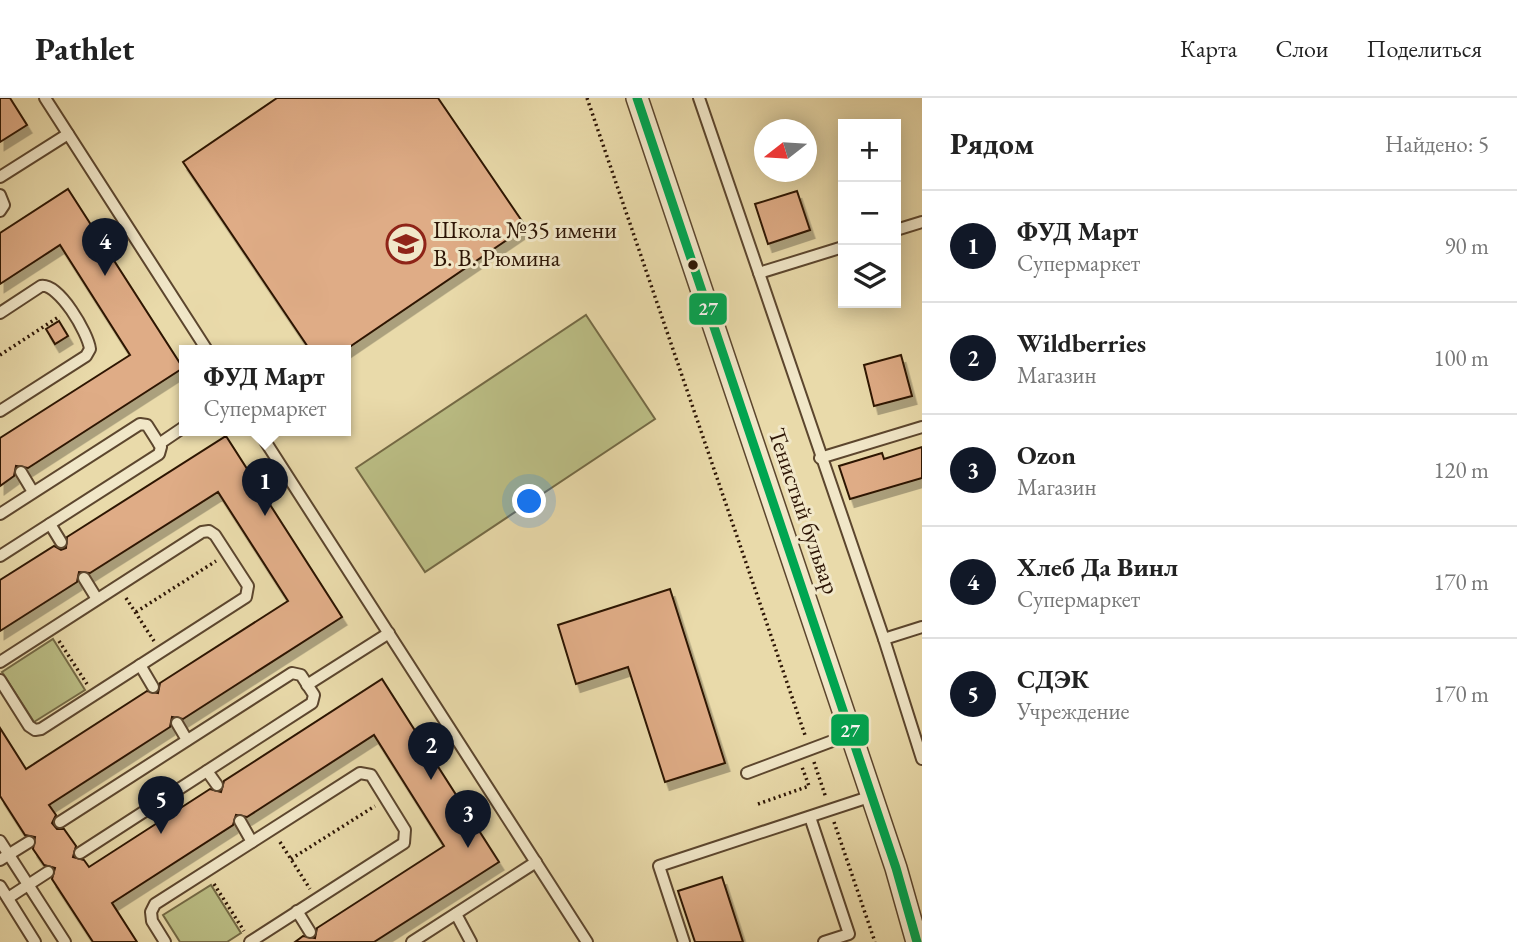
<!DOCTYPE html>
<html lang="ru">
<head>
<meta charset="utf-8">
<style>
	body { margin:0; font-family:"EB Garamond",serif; background:#f6f6f6; color:#222 }
	.controls { position:absolute; right:21px; top:21px; display:grid; overflow:hidden; border-radius:0px; box-shadow:0 4px 18px #0003 }
	.controls button { width:63px; height:63px; display:grid; place-items:center; padding:0; border:0; border-bottom:2px solid #e0e0e0; background:#fff; color:#222; font:35px sans-serif }
	.compass { position:absolute; left:754px; top:21px; width:63px; height:63px; border-radius:50%; background:#fff; box-shadow:0 4px 18px #0003; rotate:253deg }
	.you { position:absolute; left:530px; top:404px; width:24px; height:24px; margin:-18px; border:5px solid #fff; border-radius:50%; background:#1a73e8; box-shadow:0 0 0 10px #1a73e833 }
	.badge { display:grid; place-items:center; width:46px; height:46px; border-radius:50%; background:#111827; color:#fff; font-size:23px; font-weight:700 }
	.pin { position:absolute; translate:-50% -58px; filter:drop-shadow(0 2px 4px #0008) }
	.pin::after { content:''; position:absolute; top:37px; width:24px; height:21px; background:inherit; clip-path:polygon(0 0,100% 0,50% 100%) }
	.popup { position:absolute; left:179px; top:247px; width:172px; height:91px; box-sizing:border-box; display:grid; place-content:center; border-radius:0px; background:#fff; filter:drop-shadow(0 2px 5px #0005); font-size:23px; white-space:nowrap; color:#767676 }
	.popup b { font-size:26px; color:#222 }
	.popup::after { content:''; position:absolute; left:50%; top:100%; margin-left:-14px; border:14px solid transparent; border-top-color:#fff }
	.list { margin:0; padding:0; list-style:none }
	h2 { display:flex; justify-content:space-between; align-items:center; height:91px; margin:0; padding:0 28px; font-size:30px }
	h2 small { font-size:23px; font-weight:400; color:#767676 }
	.list li { display:grid; grid-template-columns:46px 1fr auto; gap:21px; align-items:center; box-sizing:border-box; height:112px; padding:0 28px; border-top:2px solid #e0e0e0 }
	.list b { display:block; font-size:26px; white-space:nowrap }
	.list p { margin:0; font-size:23px; white-space:nowrap; color:#767676 }
	.list em { font-size:23px; font-style:normal; color:#767676 }
	.icon { flex:none; width:38px; height:38px; fill:none; stroke:currentColor; stroke-width:2; stroke-linecap:round; stroke-linejoin:round }
	.map { position:relative; flex:none; width:922px; height:844px; overflow:hidden }
	header { display:flex; align-items:center; gap:42px; box-sizing:border-box; height:98px; padding:0 35px; background:#fff; border-bottom:2px solid #e0e0e0 }
	header strong { font-size:33px }
	nav { display:flex; gap:38px; margin-inline-start:auto; font-size:24px }
	main { display:flex }
	aside { flex:1; background:#fff }
	.map>svg:first-child { display:block }
	.green { fill:#bbbe85; stroke:#746a45; stroke-width:2 }
	.building { fill:#dfac86; stroke:#2d1505; stroke-width:2; filter:url(#shadow) }
	.lines { fill:none; stroke-linecap:round; stroke-linejoin:round }
	.lane-casing { stroke:#5c462e; stroke-width:14 }
	.street-casing { stroke:#5c462e; stroke-width:24 }
	.path { stroke:#2d1505; stroke-width:3.5; stroke-dasharray:2 3.5; stroke-linecap:butt }
	.lane { stroke:#f1e7c8; stroke-width:10 }
	.street { stroke:#f1e7c8; stroke-width:21 }
	.bus-1-casing { stroke:#f1e7c8; stroke-width:14 }
	.bus-1 { stroke:#00a651; stroke-width:9 }
	.bus-dot { fill:#2d1505; stroke:#f1e7c8; stroke-width:2.5 }
	.labels { text-anchor:middle; stroke-width:6; stroke-linejoin:round; paint-order:stroke }
	.poi-label { font-size:24px; fill:#2d1505; stroke:#f1e7c8; text-anchor:start }
	.street-label { font-size:24px; fill:#2d1505; stroke:#f1e7c8 }
	.line-badge { stroke:#f1e7c8; stroke-width:2.5 }
	.badge-label { font-size:19px; text-anchor:middle; font-weight:bold; fill:#fff }
</style>
</head>
<body>
<header>
<strong>Pathlet</strong>
<nav><a>Карта</a><a>Слои</a><a>Поделиться</a></nav>
</header>
<main>
<div class="map">
<svg width="922" height="844" viewBox="0 0 922 844">
	<defs>
		<filter id="shadow"><feDropShadow dx="4.5" dy="8" stdDeviation="0" flood-color="#0004"/></filter>
	</defs>
	<rect width="100%" height="100%" fill="#e9daaa"/>
	<filter id="stains"><feTurbulence type="fractalNoise" baseFrequency=".00286" numOctaves="4"/><feColorMatrix values="0 0 0 0 .2 0 0 0 0 .09 0 0 0 0 .02 0 0 0 .5 -.17"/></filter>
	<radialGradient id="worn" r=".72"><stop offset=".6" stop-color="#630" stop-opacity="0"/><stop offset="1" stop-color="#630" stop-opacity=".3"/></radialGradient>
	<g class="green">
		<path d="M586,217L655,321L425,474L356,370Z"/>
		<path d="M53,541L85,592L34,624L2,574Z"/>
		<path d="M211,787L241,835L227,844H180L163,817Z"/>
	</g>
	<g class="building">
		<path d="M0,0H10L27,27L0,44Z"/>
		<path d="M277,0H438L526,129L345,252H310L183,64Z"/>
		<path d="M68,91L183,270L28,370L16,368L14,378L0,388V340L130,257L60,147L0,186V135Z"/>
		<path d="M797,93L810,132L768,146L755,106Z"/>
		<path d="M59,223L68,238L55,246L46,231Z"/>
		<path d="M901,257L912,298L874,308L864,267Z"/>
		<path d="M226,338L342,519L183,621L172,619L170,629L49,707L56,717L52,725L57,731H64L76,748L73,759L84,762L89,769L210,691L221,694L224,683L382,581L499,764L374,844H295L303,838L315,840L317,830L444,748L374,637L247,719L236,717L233,727L112,805L137,844H93L52,781L55,770L44,767L33,751L35,739L25,737L0,698V630L26,671L147,593L158,595L160,585L288,503L218,394L90,475L79,474L77,484L0,533V482L54,448L61,452L66,450L67,439Z"/>
		<path d="M922,349V380L850,401L839,368L882,355L884,361Z"/>
		<path d="M670,491L725,665L665,684L628,569L576,586L558,527Z"/>
		<path d="M722,779L743,844H695L678,793Z"/>
	</g>
	<g class="lines">
		<defs>
			<g id="lane">
				<path d="M45,0L207,252"/>
				<path d="M699,0L759,175"/>
				<path d="M0,79L68,36"/>
				<path d="M0,97L4,107L0,113"/>
				<path d="M896,132L922,124"/>
				<path d="M843,149L759,175L884,541"/>
				<path d="M0,215L41,188C59,185 88,235 90,251L86,258L0,313"/>
				<path d="M258,332L587,844"/>
				<path d="M159,346L184,329"/>
				<path d="M820,360L922,329"/>
				<path d="M21,374L33,394"/>
				<path d="M0,416L140,326L147,327L161,349L159,356L0,458"/>
				<path d="M50,426L61,444"/>
				<path d="M84,480L97,501"/>
				<path d="M922,529L884,541L922,661"/>
				<path d="M0,564L202,434L209,433L215,437L248,488L246,499L41,631L35,632L29,628L0,582"/>
				<path d="M140,567L153,589"/>
				<path d="M307,587L389,535"/>
				<path d="M177,625L187,642"/>
				<path d="M207,673L217,687"/>
				<path d="M747,675L851,636"/>
				<path d="M810,719L849,836L824,844"/>
				<path d="M240,723L252,744"/>
				<path d="M60,724L292,575L301,577L314,597L312,605L80,755"/>
				<path d="M0,743L65,844"/>
				<path d="M0,762L29,744"/>
				<path d="M0,788L35,844"/>
				<path d="M8,800L48,774"/>
				<path d="M297,813L310,834"/>
				<path d="M456,816L471,844"/>
				<path d="M165,844L152,823L151,814L155,806L360,675L371,677L405,732L404,745L250,844"/>
				<path d="M412,844L536,764"/>
				<path d="M684,844L659,768L872,698"/>
			</g>
			<path id="street" d="M637,0L896,770L917,844"/>
		</defs>
		<use href="#lane" class="lane-casing"/>
		<use href="#street" class="street-casing"/>
		<g class="path">
			<path d="M587,0L806,640"/>
			<path d="M0,257L60,218"/>
			<path d="M126,500L154,543"/>
			<path d="M136,514L216,463"/>
			<path d="M59,543L87,586"/>
			<path d="M814,664L826,700"/>
			<path d="M758,706L809,688L802,669"/>
			<path d="M834,724L875,844"/>
			<path d="M280,744L310,791"/>
			<path d="M291,761L375,708"/>
			<path d="M214,786L244,833"/>
		</g>
		<use href="#lane" class="lane"/>
		<use href="#street" class="street"/>
		<defs>
			<path id="bus-1" d="M637,0L896,770L917,844"/>
		</defs>
		<use href="#bus-1" class="bus-1-casing"/>
		<use href="#bus-1" class="bus-1"/>
	</g>
	<defs>
		<symbol id="school-ring" viewBox="-11 -11 22 22"><circle r="9.5" fill="#f1e7c8" stroke="#8f2418" stroke-width="1.5"/><path d="M0-5L7-2L0 1L-7-2ZM-4 1L0 2.5L4 1V4Q0 6-4 4Z" fill="#8f2418"/></symbol>
	</defs>
	<g fill-rule="evenodd">
		<use href="#school-ring" x="384" y="124" width="44" height="44"/>
	</g>
	<circle class="bus-dot" cx="693" cy="167" r="6"/>
	<g class="labels">
		<g class="poi-label">
			<text x="433" y="140">Школа №35 имени<tspan x="433" dy="28">В. В. Рюмина</tspan></text>
		</g>
		<g class="street-label">
			<text transform="translate(804 413) rotate(71)" y="8">Тенистый бульвар</text>
		</g>
	</g>
	<g class="line-badge">
		<rect x="688" y="194" width="40" height="34" rx="7" fill="#00a651"/>
		<rect x="830" y="615" width="40" height="34" rx="7" fill="#00a651"/>
	</g>
	<g class="badge-label">
		<text x="708" y="217">27</text>
		<text x="850" y="639">27</text>
	</g>
	<rect width="100%" height="100%" filter="url(#stains)"/>
	<rect width="100%" height="100%" fill="url(#worn)"/>
</svg>
<div class="controls">
<button>+</button>
<button>−</button>
<button><svg class="icon" aria-label="layers" viewBox="0 0 24 24"><path d="M12 4l9 5-9 5-9-5zM3 14l9 5 9-5"/></svg></button>
</div>
<svg class="compass" viewBox="-18 -18 36 36"><path d="M0-13l5 13h-10z" fill="#e53935"/><path d="M0 13l5-13h-10z" fill="#767676"/></svg>
<div class="you"></div>
<div class="pin badge" style="left:265px;top:418px">1</div>
<div class="popup"><b>ФУД Март</b>Супермаркет</div>
<div class="pin badge" style="left:431px;top:682px">2</div>
<div class="pin badge" style="left:468px;top:750px">3</div>
<div class="pin badge" style="left:105px;top:178px">4</div>
<div class="pin badge" style="left:161px;top:736px">5</div>
</div>
<aside>
<h2>Рядом<small>Найдено: 5</small></h2>
<ul class="list">
<li><span class="badge">1</span><div><b>ФУД Март</b><p>Супермаркет</p></div><em>90 m</em></li>
<li><span class="badge">2</span><div><b>Wildberries</b><p>Магазин</p></div><em>100 m</em></li>
<li><span class="badge">3</span><div><b>Ozon</b><p>Магазин</p></div><em>120 m</em></li>
<li><span class="badge">4</span><div><b>Хлеб Да Винл</b><p>Супермаркет</p></div><em>170 m</em></li>
<li><span class="badge">5</span><div><b>СДЭК</b><p>Учреждение</p></div><em>170 m</em></li>
</ul>
</aside>
</main>
</body>
</html>
